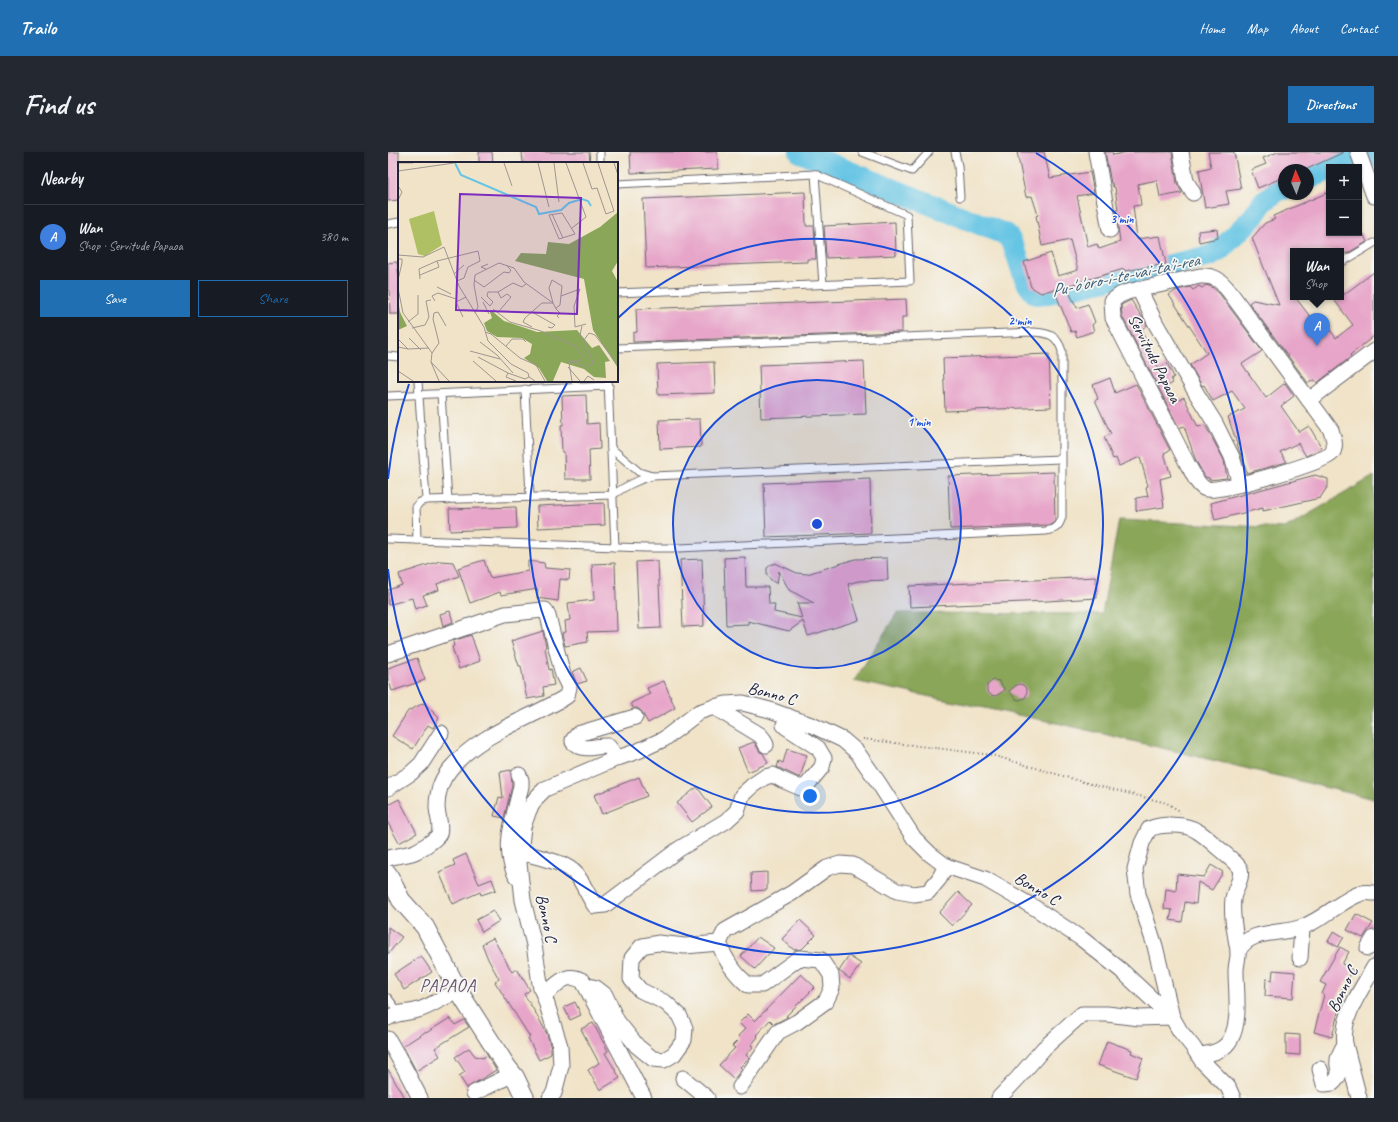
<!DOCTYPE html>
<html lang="en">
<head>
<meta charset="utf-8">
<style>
	body { margin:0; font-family:Caveat,sans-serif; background:#242831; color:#f1f3f6 }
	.controls { position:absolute; right:12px; top:12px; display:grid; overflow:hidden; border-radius:0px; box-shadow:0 1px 3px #0004 }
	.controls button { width:36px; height:36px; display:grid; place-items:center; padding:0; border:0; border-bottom:1px solid #363941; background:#171b24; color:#f1f3f6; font:20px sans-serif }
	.compass { position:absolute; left:890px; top:12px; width:36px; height:36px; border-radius:50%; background:#171b24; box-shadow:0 1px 3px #0004; rotate:358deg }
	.you { position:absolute; left:422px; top:644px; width:14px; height:14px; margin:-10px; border:3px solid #fff; border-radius:50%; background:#1a73e8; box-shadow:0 0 0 6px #1a73e833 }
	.badge { display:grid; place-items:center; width:26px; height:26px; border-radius:50%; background:#1f6fb2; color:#fff; font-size:13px; font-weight:700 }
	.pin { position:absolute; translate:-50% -33px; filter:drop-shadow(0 1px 2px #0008) }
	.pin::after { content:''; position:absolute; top:21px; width:14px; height:12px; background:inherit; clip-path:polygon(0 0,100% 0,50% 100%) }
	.popup { position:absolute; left:902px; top:96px; width:54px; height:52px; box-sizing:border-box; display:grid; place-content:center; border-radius:0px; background:#171b24; filter:drop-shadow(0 1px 3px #0005); font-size:13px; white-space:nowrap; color:#9ea1a6 }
	.popup b { font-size:15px; color:#f1f3f6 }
	.popup::after { content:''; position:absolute; left:50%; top:100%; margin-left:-8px; border:8px solid transparent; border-top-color:#171b24 }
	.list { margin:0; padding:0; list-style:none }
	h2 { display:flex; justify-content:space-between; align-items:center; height:52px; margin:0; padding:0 16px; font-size:17px }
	h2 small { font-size:13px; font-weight:400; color:#9ea1a6 }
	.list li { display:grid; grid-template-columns:26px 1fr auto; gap:12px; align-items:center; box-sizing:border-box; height:64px; padding:0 16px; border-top:1px solid #363941 }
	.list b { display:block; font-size:15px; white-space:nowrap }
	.list p { margin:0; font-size:13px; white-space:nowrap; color:#9ea1a6 }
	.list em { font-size:13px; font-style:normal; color:#9ea1a6 }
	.actions { display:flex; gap:8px; padding:12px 16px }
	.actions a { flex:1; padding:9px 0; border:1px solid #1f6fb2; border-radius:0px; text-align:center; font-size:14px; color:#1f6fb2 }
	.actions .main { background:#1f6fb2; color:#fff }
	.map { position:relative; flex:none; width:986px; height:946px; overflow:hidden; border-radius:0px }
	header { display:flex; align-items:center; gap:24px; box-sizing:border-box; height:56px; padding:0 20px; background:#1f6fb2; color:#fff }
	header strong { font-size:19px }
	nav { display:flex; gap:22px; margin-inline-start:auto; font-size:14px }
	.intro { display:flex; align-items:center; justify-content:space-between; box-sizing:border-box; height:96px; padding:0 24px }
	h1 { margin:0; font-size:28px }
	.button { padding:10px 18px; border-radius:0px; background:#1f6fb2; color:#fff; font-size:14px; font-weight:700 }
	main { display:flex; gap:24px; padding:0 24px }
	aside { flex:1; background:#171b24; border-radius:0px; box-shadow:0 1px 3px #0004 }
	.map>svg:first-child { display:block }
	.forest { fill:#8aa659; stroke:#56644a }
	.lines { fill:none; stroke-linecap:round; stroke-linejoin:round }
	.river { stroke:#66c5e4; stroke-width:22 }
	.building { fill:#e7a6c9 }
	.service-casing { stroke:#6a666c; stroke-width:9 }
	.minor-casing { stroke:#6a666c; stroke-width:17 }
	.tertiary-casing { stroke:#6a666c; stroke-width:20 }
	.path { stroke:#6a666c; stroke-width:2; stroke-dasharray:1 3; stroke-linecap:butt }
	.service { stroke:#fff; stroke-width:7 }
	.minor { stroke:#fff; stroke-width:15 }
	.tertiary { stroke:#fff; stroke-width:18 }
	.ring { fill:none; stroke:#1d4ed8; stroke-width:2 }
	.labels { text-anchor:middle; stroke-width:3.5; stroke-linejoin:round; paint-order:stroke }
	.street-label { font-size:17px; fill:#22223b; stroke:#f6f6f2 }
	.water-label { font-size:18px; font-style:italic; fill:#3a5b76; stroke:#f6f6f2 }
	.neighbourhood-label { font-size:18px; letter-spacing:1px; fill:#67506d; stroke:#f6f6f2 }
	.inset-river { fill:none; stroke:#66c5e4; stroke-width:2 }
	.inset-road { fill:none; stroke:#9e9690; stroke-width:1 }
	.view { fill:#7b2cbf; fill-opacity:0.15; stroke:#7b2cbf; stroke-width:2 }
	.inset-edge { fill:none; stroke:#22223b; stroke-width:2 }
	.centre { fill:#1d4ed8; stroke:#f6f6f2; stroke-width:2 }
	.ring-label { font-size:12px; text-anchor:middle; font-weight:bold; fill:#1d4ed8; stroke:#f6f6f2; stroke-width:3.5; stroke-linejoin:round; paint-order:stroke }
</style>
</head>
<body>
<header>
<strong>Trailo</strong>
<nav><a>Home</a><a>Map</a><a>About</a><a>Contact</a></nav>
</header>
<div class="intro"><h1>Find us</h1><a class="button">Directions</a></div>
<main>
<aside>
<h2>Nearby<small></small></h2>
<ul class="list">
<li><span class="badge" style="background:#3f7fe0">A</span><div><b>Wan</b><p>Shop · Servitude Papaoa</p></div><em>380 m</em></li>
</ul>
<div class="actions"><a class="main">Save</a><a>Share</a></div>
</aside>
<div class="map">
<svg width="986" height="946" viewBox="0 0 986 946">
	<rect width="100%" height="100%" fill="#f6f6f2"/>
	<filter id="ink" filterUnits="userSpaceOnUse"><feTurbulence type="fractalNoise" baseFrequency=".025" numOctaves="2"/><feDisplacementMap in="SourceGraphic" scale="8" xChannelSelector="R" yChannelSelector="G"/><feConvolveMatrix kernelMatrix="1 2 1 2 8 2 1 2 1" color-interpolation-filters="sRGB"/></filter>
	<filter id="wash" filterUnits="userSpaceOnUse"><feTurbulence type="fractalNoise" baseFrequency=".012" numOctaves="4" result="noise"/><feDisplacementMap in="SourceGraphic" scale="16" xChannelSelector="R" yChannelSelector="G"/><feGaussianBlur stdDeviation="0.9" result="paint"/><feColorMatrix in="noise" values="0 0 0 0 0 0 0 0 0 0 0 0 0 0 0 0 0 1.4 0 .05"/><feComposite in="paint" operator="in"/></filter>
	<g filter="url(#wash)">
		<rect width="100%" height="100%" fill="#f0e3c8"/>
		<path class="forest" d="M986,324V647L678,573L466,529L509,461L714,462L731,368L897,376Z"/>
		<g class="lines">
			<g class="river">
				<path d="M412,0L619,83C633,102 631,126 648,142L661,141L822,104L832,98L865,65L875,50L889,39L896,37"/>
				<path d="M949,15L964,9L986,4"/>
				<path d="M920,27L941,18"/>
			</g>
		</g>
		<g id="blocks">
			<g class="building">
				<path d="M0,0H11V48L0,49Z"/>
				<path d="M91,0H104L105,11H91Z"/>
				<path d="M134,0H201L202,11H135Z"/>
				<path d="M242,0H329L330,17L243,21Z"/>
				<path d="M629,0H656L662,26L702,20L706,41L689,44L700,95L709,92L711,97L732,90L728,58H730L727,35H725L724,31H723L717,0H724L725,3L740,0H784L789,31L794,41L772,45L769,28L750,32L753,53L745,54L749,87L772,84L778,112L737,119L736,117L678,134L689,156L700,152L707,170L704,173L706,179L689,185L687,179L683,180L666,137L653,141L643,135L636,110L663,101L670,124L690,118L682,88L654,94L648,64L650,63L644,44L638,45Z"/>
				<path d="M820,0H846L853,37L838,39L841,52L817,56L811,18L823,15Z"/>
				<path d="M890,0H956L917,18H896V25L870,36L863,18L878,12L875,6Z"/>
				<path d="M417,40L418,74H426L428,107H419V110L258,116L255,47Z"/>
				<path d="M941,40V81H975L979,90L958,102L956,99H905V145H907L931,176L937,171L948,186L965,173L947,149L986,120V184L962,203L963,205L929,231L927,228L920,231L861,151L865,148L891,153L864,86L877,71L887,67L885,64Z"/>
				<path d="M507,70L508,103L438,106L436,74Z"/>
				<path d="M829,77L830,86L811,90L810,79Z"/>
				<path d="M9,110L11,126V162H2L1,137L0,138V111Z"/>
				<path d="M818,133L824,135L831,141L874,199L854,212L878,246L897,231L906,244L893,254L911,280L921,274L934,296L918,304L910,291L892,300L899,310L859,321L840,265L857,257L844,239L825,249L816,233L814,234L802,213L819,201L781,143L789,138L802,135L805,138L811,134L814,136Z"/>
				<path d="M518,147L519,165H514V180L245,190V181L249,180L248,157Z"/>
				<path d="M743,148L759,173L753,178L760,193L758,194L771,216L779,211L786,225L783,227L785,231L776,236L784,252L796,245L810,275L817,273L836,308L839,326L821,328V326L817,325L808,309L796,274L791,276L734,164L733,153Z"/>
				<path d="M661,202L663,255L557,259L555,206Z"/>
				<path d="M476,209L478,262L373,266L371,213Z"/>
				<path d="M326,210L327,241L270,243L269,212Z"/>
				<path d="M722,226L727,241L748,232L782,298L776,301L783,324L772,327L776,355L748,359V346L760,344L758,335L760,334L752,305L731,314L728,306L725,307L716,285L723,282L707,248L710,247L705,233Z"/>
				<path d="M198,243L199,272L211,271L212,297L201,298L202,327H177L176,300L174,299L173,273H175L174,244Z"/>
				<path d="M312,267L313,295L272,297L271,268Z"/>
				<path d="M666,320L667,369L664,372L661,373L562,377L560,324Z"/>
				<path d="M927,323L940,327V334L932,346L875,359V356L827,368L823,351Z"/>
				<path d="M482,327L483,381L378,385L376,331Z"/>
				<path d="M216,351L217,373L150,376L149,354Z"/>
				<path d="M128,355L129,376L62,379L61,357Z"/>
				<path d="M357,405L358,435H380L381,452H387L386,460L414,466L409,451H426L401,438L391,419L389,432L383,428L379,423V416L384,412H387V411L409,421L419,422L467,407L499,406L500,428L470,429L460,432L471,468L420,484L415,469L401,479L360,469V472L338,473L336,406Z"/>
				<path d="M314,407L316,474L295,475L292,408Z"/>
				<path d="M96,408L102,426L140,419V409L156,411L157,416L182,418L181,428L172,427L170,449L149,446L150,437L113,443L112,440L82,451L70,416Z"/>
				<path d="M52,409L65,410L71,424L49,432L51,438L35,443L39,453L27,457L24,446L0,453V438L14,433L11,422Z"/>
				<path d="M270,409L273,476L251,477L248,410Z"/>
				<path d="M227,411L229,479L199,480L200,490L177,494L174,481L178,480L177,469L182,468L180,451L206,448L204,412Z"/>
				<path d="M708,425L709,446L659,449L522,455L521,434Z"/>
				<path d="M62,459L65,470L55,474L52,462Z"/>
				<path d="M155,479L158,495H157L161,518L163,517L166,533L155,535L156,544L139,547L137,538L133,514H131L123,489Z"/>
				<path d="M83,483L92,509L71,517L64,495L66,494L65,489Z"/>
				<path d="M29,506L37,528L4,539L0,526V516Z"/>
				<path d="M193,516L199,529L189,532L184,520Z"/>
				<path d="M605,528L611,529L617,538L608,544L603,543L599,539V533Z"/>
				<path d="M276,529L287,556L260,571L253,559L249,556H245L243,551L262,542L259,536Z"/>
				<path d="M631,532L635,533L639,538L638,545L632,548L628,547L621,539L627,534Z"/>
				<path d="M36,551L51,566L45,576L40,573L25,597L4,584L20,559Z"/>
				<path d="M366,590L372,600L375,601L380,611L360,620L350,596Z"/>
				<path d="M399,597L419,603L412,626L389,615L391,609L395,611Z"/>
				<path d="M123,618L124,634L116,666L106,664L111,645L115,646L112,620Z"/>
				<path d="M251,625L259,644L214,662L206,643Z"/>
				<path d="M309,635L324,655L304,670L289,651Z"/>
				<path d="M11,647L29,681L11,691L0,671V653Z"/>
				<path d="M78,702L91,732L104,727L108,738L93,743L92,740L65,752L51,720L67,713L65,708Z"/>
				<path d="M823,713L835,720L824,738L810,730L808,752L797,750L794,770L782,768L784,758L776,757L778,737L788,739L789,722L816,725Z"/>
				<path d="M379,720V738L364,739L363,721Z"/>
				<path d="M570,740L584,753L564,774L551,761Z"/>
				<path d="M105,759L111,769L94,780L88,768Z"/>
				<path d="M968,762L985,771L975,786L959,778Z"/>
				<path d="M412,768L428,783L414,797L406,798L394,787Z"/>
				<path d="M0,775L14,785L0,802Z"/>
				<path d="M946,779L956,785L950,795L940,789Z"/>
				<path d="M370,785L386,796L367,817L353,804Z"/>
				<path d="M105,786L124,820L129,817L142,838L136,842L150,865L159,882L163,896V902L151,908L140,886L142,885L107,830L111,827L100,807L94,792Z"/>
				<path d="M952,795L961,800L954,812L965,818L944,854L951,856L944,885L926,880L936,843L934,842L938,833L932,830Z"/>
				<path d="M33,804L44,820L16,838L6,822Z"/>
				<path d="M461,804L473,812L462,827L451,819Z"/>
				<path d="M885,818L907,820L905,846L877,844L878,827L884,828Z"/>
				<path d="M413,822L427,835L398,864L400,865L386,872L382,868L368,883L370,885L363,893L365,895L358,903L361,906L352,915L354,917L346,927L331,913L347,896L344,894L352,886L350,884L357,877L351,871L360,862L367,869Z"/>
				<path d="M187,850L193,863L182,868L176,855Z"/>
				<path d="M62,866L67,873L76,868L81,875L47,896L52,904L28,919L15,894L37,880L38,881Z"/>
				<path d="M205,871L220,899L217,901L232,926L212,938L200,918L211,911L193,877Z"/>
				<path d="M898,882L912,883V903L898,902Z"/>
				<path d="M719,889L744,898L743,901L755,906L748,926L710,913Z"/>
				<path d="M81,896L87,904L95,906L99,903L108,918L79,936L71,924L77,920L67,905Z"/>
				<path d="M0,917L16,946H0Z"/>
			</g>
		</g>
	</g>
	<g filter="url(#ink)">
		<use href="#blocks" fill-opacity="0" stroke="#6a666c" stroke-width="1"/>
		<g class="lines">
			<defs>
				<g id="service">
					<path d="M212,0V11"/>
					<path d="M474,0L524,19L541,0"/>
					<path d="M567,0L570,14L572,45"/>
					<path d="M229,32L427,22L435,132"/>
					<path d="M0,72L11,70"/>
					<path d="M953,111L986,91"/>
					<path d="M229,141L522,129L519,63L427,22"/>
					<path d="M0,204L11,205"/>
					<path d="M30,229L38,348"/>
					<path d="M220,229L227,395"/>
					<path d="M137,237L142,345"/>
					<path d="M53,242L60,348"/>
					<path d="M0,244L221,234"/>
					<path d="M223,296L251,320L264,324"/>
					<path d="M0,387L258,396H291L658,379C668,377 671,375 674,365V199C669,183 661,181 645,180L229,196"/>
					<path d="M29,388L28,355L32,350L38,348L225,343C237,334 249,328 264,324L673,307"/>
					<path d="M0,846L12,862"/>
				</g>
				<g id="minor">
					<path d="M708,0L722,78"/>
					<path d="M793,0L798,29L805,41"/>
					<path d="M970,0L986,44"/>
					<path d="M812,124C827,123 832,128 841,139L943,278C945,285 949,294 944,301C936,311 830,341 818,337C809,334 805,320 800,313L725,166L724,149L732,143L739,140Z"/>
					<path d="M751,137L768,172L810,244L827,271L844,305L852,332"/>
					<path d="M921,248L986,199"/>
					<path d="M0,502L117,462L155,458H157L160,464L175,523L181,535L179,544C141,568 93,580 63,616C54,626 49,640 49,655C49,663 54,673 51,682C48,688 30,699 24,701C16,703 8,704 0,706"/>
					<path d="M326,555L372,583L376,588L378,593"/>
					<path d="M227,607L224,599L220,594C205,593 199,601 185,590V588L190,582L247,565"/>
					<path d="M0,636L23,621L33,612L53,581"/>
					<path d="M133,700C149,705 178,710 188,722C196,732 200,744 207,754L217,753L291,697L338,669L349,659L354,643L365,633L377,625L385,623L394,628L413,636L419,633L434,615L436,606L430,596L398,575L396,573L400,564"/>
					<path d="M128,724C113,695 127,663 133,634V628L131,623"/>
					<path d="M980,796L986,786"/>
					<path d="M850,800C860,776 895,783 914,775C935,768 954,747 974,741C978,740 982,741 986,741"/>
					<path d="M912,806L914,776"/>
					<path d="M197,833L208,836L217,843L229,869L249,894L265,907L276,908L286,902L296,888L297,876L291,863L278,851L252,838L243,827L244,806L254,794L270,791L297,794L331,791"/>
					<path d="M156,843C170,833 176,819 195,829L256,946"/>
					<path d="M0,866C8,860 21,861 30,858C45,854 56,843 71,840"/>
					<path d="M0,887L17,917L32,946"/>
					<path d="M811,903C823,902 836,899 842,888C853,871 848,839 848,819C848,812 851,804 850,798C847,781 843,763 845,747C846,737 855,727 852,717C849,711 840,705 835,700C826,693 818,684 809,679C797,671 774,672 761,677L754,691L747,717L750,742L767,794L784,865L792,879L805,895L814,909L840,935L845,946"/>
					<path d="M932,917L936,932L945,931C956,920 948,919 950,907C951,902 954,897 957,892"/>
					<path d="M295,926L319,946"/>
					<path d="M352,935L390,880L409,870L438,849L444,836L443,823L433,808L411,806L374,833H360C347,822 337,808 331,791L337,779L404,741L439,716L452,712L465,713L509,739L526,742L540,740L551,727L558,714"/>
					<path d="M86,941L121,924L127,925"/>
					<path d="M162,946L166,941L173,914L172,894L156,843L153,837L146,793L135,748L131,711L135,675L141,658L148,646L157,637L227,607L250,599L276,587L311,560L326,555L338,552L355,551L382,558L426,574L455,588L469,600L490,630L526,686L542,702L558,714L597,727L647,756L694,787L734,819L783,865"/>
					<path d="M611,946L630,926L656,896L694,862H719L751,866L784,865"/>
					<path d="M971,946L957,892C953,864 973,839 986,815"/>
				</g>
				<path id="tertiary" d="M0,722L13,748L37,775L71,840L119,915L127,925L137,946"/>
			</defs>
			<use href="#service" class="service-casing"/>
			<use href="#minor" class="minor-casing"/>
			<use href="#tertiary" class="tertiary-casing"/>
			<path class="path" d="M475,587L604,603L695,630L779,651L790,658L792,661"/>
			<use href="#service" class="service"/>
			<use href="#minor" class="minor"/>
			<use href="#tertiary" class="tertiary"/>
		</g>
	</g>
	<circle cx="429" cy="372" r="144" fill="#1d4ed8" fill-opacity=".12"/>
	<g class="ring">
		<circle cx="429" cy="372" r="144"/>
		<path d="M230 166A287 287 0 1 1 179 231"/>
		<path d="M0 327A431 431 0 0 1 21 232M648 1A431 431 0 1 1 0 417"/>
	</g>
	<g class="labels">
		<g class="street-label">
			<text transform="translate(767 206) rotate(63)" y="6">Servitude Papaoa</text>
			<text transform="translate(384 541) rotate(15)" y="6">Bonno C</text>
			<text transform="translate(649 736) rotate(31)" y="6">Bonno C</text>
			<text transform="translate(159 766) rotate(78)" y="6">Bonno C</text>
			<text transform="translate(954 837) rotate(-64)" y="6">Bonno C</text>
		</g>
		<g class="water-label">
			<text transform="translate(737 123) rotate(-12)" y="6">Pu-'o'oro-i-te-vai-ta'i-rea</text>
		</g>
		<g class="neighbourhood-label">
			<text x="60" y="839">PAPAOA</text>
		</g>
	</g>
	<g transform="translate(10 10)">
		<rect width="220" height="220" fill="#f0e3c8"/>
		<path d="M36,49L44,83L27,94L20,92L11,57Z" fill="#aec063"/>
		<path d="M220,50V99L214,109L220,120V206L195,168L186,117L117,99L123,91L148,92L150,80L171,82L202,65ZM0,137L2,150L9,164L0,168ZM94,149L106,159L139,170L179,168L194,186L201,183L212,199L207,200L208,216L196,215L186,207L163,200L155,219H149L141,206L126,196L132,192L134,182L124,176L99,175L89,169L86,161L94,156L92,150Z" fill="#8aa659"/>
		<path class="inset-river" d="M57,1L63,13L138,45L141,52L163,48L171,41L184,37L190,39L193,44"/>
		<path class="inset-road" d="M0,1H15M106,1L114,24M140,1L151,45M156,1L161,40M168,1L188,55L174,66M185,1L194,27L199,26L208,52L216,49L200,1M216,1L220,13M0,9L56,1M0,24L4,30L0,38M164,51L177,72L161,77L151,53ZM154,52L165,76M0,93L25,95L46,85L61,124L86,165L90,179L113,202L130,211L131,215M39,99L80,89L82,99L70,105L66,116L59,119M88,107L83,105L90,102M56,112L66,103M22,117L21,107L39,99L41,105L22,113M0,118L4,101V97H0M76,118L86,125L106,110L111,111L113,108L109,104M39,125L53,132M0,126L5,151L34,191L33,200L41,219M100,130L103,136L109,132L113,135L102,148M163,134L182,127L176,144L177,165L188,162M83,135L92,144L95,140L89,134L90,130H100L115,121L124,125L128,122M37,139L34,134L40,131L58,137M85,140L91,152M158,146L162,143L164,124L154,118L151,126L155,141L158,147L162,151L159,154L161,156M95,147L112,160L143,169L179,185L186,196L182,199H171V201M134,150L157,163L154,166L150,165M77,151L80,145L76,123L77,113L101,101L116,106L126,120L155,141M65,155L58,140L68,135M10,160L20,152V133M184,164L182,173L186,177M134,165L125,160L127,156L144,141H155M14,166L27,163L31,155L28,139L33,138M87,170L93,172L122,196L138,203L147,219M11,176L23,188M0,177L10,187M82,180L99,193L115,211M108,184L114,177H125L128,180M0,185L10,187L31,186M72,189L102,197M34,191L41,181L35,157L36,151L40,150L48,164M80,195L110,211L127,217L131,215L137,219M75,199L98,219M33,200L51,219M170,205L182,219M0,209L15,219M110,211L108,215L118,219M174,219L171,201L175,200L189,205L195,201L186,178L191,171L197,173L220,203M186,219L190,214L196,218"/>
		<path class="view" d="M62,32L183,36L179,152L58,148Z"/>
		<rect width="220" height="220" class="inset-edge"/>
	</g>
	<circle cx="429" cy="372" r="6" class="centre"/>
	<g class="ring-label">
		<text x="734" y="71">3 min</text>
		<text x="632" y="173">2 min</text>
		<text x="531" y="274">1 min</text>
	</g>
</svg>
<div class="controls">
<button>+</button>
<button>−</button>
</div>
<svg class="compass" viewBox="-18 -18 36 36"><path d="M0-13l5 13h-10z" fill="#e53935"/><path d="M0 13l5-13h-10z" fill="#9ea1a6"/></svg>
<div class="you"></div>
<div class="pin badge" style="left:929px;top:194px;background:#3f7fe0">A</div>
<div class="popup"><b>Wan</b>Shop</div>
</div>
</main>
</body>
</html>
